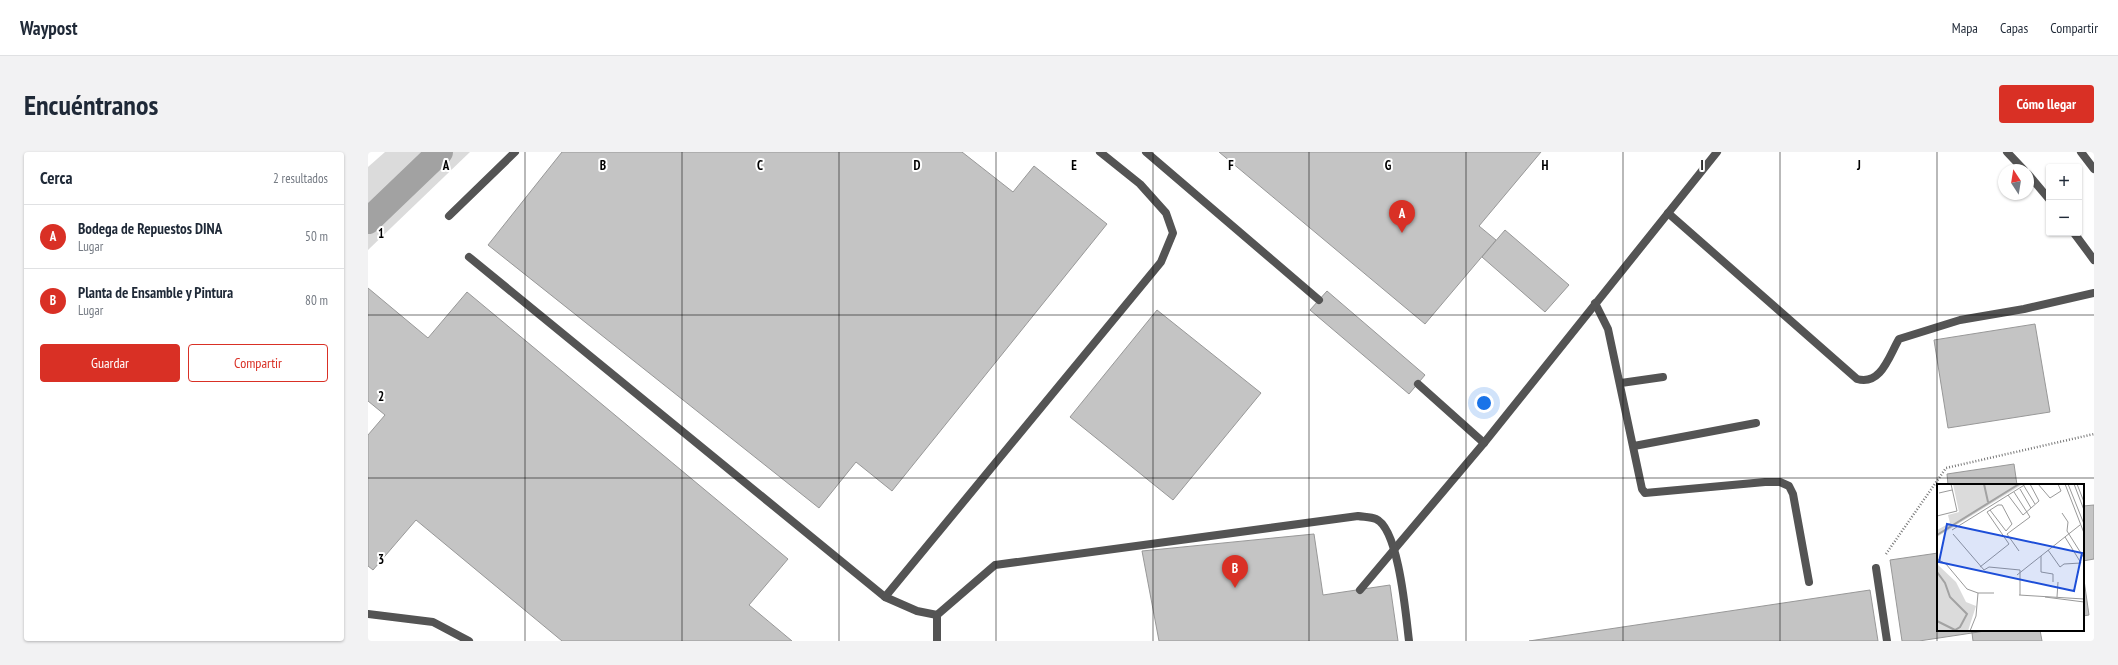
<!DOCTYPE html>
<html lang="es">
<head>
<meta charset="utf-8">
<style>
	body { margin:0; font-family:"PT Sans Narrow",sans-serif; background:#f2f2f3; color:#1f2937 }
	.controls { position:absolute; right:12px; top:12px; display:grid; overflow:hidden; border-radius:4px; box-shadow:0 1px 3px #0004 }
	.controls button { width:36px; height:36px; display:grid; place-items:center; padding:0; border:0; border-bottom:1px solid #e0e1e3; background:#fff; color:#1f2937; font:20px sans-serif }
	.compass { position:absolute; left:1630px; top:12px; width:36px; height:36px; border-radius:50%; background:#fff; box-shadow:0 1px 3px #0004; rotate:348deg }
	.you { position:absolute; left:1116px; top:251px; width:14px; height:14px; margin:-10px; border:3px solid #fff; border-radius:50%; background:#1a73e8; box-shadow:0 0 0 6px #1a73e833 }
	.badge { display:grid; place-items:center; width:26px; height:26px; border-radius:50%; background:#d93025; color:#fff; font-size:13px; font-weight:700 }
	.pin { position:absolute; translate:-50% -33px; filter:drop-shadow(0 1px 2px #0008) }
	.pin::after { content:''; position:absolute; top:21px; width:14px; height:12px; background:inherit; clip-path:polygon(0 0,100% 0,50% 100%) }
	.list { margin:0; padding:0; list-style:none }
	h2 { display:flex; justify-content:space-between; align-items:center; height:52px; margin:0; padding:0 16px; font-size:17px }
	h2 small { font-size:13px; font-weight:400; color:#747a83 }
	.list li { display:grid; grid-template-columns:26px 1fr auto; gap:12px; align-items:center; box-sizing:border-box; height:64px; padding:0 16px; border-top:1px solid #e0e1e3 }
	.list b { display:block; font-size:15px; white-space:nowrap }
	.list p { margin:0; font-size:13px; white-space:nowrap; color:#747a83 }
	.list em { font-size:13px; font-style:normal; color:#747a83 }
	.actions { display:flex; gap:8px; padding:12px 16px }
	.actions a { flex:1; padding:9px 0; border:1px solid #d93025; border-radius:4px; text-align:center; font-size:14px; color:#d93025 }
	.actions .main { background:#d93025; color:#fff }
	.map { position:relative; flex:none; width:1726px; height:489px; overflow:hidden; border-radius:4px }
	header { display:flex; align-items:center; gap:24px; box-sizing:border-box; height:56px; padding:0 20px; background:#fff; border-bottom:1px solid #e0e1e3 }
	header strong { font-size:19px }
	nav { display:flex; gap:22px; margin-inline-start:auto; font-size:14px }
	.intro { display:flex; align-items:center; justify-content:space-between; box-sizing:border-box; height:96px; padding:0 24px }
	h1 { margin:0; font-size:28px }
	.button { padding:10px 18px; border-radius:4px; background:#d93025; color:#fff; font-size:14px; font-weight:700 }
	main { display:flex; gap:24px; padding:0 24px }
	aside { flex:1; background:#fff; border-radius:4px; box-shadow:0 1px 3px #0004 }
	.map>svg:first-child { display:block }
	.green { fill:#dbdbdb }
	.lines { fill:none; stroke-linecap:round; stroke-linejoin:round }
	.canal { stroke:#a2a2a2; stroke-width:26 }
	.building { fill:#c4c4c4; stroke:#989898 }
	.path { stroke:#767676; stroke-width:2.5; stroke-dasharray:1 2; stroke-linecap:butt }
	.lane { stroke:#545454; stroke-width:8 }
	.grid { fill:none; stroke:#000; stroke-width:1; stroke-opacity:0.55 }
	.inset-river { fill:none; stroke:#a2a2a2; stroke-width:2 }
	.inset-road { fill:none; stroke:#999; stroke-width:1 }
	.view { fill:#1d4ed8; fill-opacity:0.15; stroke:#1d4ed8; stroke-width:2 }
	.inset-edge { fill:none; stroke:#000; stroke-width:2 }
	.grid-label { font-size:13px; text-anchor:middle; font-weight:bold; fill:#000; stroke:#fff; stroke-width:4; stroke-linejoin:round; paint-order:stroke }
</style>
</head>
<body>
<header>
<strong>Waypost</strong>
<nav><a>Mapa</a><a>Capas</a><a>Compartir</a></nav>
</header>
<div class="intro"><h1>Encuéntranos</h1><a class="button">Cómo llegar</a></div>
<main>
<aside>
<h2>Cerca<small>2 resultados</small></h2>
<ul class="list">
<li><span class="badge">A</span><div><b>Bodega de Repuestos DINA</b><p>Lugar</p></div><em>50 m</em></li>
<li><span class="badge">B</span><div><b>Planta de Ensamble y Pintura</b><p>Lugar</p></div><em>80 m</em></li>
</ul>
<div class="actions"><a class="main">Guardar</a><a>Compartir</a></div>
</aside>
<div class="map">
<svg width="1726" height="489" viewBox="0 0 1726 489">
	<rect width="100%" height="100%" fill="#fff"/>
	<path class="green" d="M17,0H102L0,98V15Z"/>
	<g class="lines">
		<path class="canal" d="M0,69L72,0"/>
	</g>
	<g class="building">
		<path d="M194,0H594L645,40L666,14L739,72L524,339L488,310L451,356L120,93Z"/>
		<path d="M851,0H1173L1111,74L1128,88L1057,172Z"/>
		<path d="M1137,78L1201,133L1177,160L1114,105Z"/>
		<path d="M0,136L60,186L99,140L420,407L381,453L424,489H194L48,368L5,418L0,414V283L17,263L0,249Z"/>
		<path d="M959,139L1057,223L1041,242L942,158Z"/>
		<path d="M789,158L893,241L805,348L702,265Z"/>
		<path d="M1667,172L1682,260L1580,276L1566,188Z"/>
		<path d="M1646,312L1649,333H1580L1579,322Z"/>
		<path d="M1726,353V407L1715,409V354Z"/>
		<path d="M946,382L955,443L1022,433L1030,489H791L774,399Z"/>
		<path d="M1570,401V478H1604V481L1551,489H1534L1522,408Z"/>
		<path d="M1715,421L1721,463L1715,464Z"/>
		<path d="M1502,438L1510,489H1161Z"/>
		<path d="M1604,478H1623L1604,481Z"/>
		<path d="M1623,478H1672L1674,489H1605L1604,481Z"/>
	</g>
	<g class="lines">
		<path class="path" d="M1518,402L1578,316L1726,282"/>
		<g class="lane">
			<path d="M778,0L951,148"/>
			<path d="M1639,0L1656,18"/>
			<path d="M1713,0L1726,17"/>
			<path d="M1660,22L1681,47"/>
			<path d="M1300,61L1489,227C1513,234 1521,204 1531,187L1592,168L1656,157L1726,141"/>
			<path d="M81,64L147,0"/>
			<path d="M1706,81L1726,108"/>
			<path d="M101,105L517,445L549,459L569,463"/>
			<path d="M1227,151L1240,177L1274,337L1277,341L1397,330H1412L1421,334L1425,342L1441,430"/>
			<path d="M1253,231L1295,225"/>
			<path d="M1050,232L1116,291"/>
			<path d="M1266,294L1388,271"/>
			<path d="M1508,416L1519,489"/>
			<path d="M992,438L1116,291L1349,0"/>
			<path d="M517,445L793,110L805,81L798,61L772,32L732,0"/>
			<path d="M0,462L65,470L101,489"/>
			<path d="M569,463L627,413L990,364C995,365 1003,365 1008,367C1031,377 1038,465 1041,489"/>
			<path d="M569,463V489"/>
		</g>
	</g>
	<path class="grid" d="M157,0V489M314,0V489M471,0V489M628,0V489M785,0V489M941,0V489M1098,0V489M1255,0V489M1412,0V489M1569,0V489M0,163H1726M0,326H1726"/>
	<g transform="translate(1569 332)">
		<rect width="147" height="147" fill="#fff"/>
		<path d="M16,0H86L0,53V46L13,39L11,31L22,28ZM0,80L19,98L29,118L39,122L31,147H0Z" fill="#dbdbdb"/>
		<path class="inset-river" d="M47,0L51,18M0,51L82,0M0,88L8,99L13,113L30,130L23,143L18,146L0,137"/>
		<path class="inset-road" d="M101,0L113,14L124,7L121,0M128,0L147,49M131,0L147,40M137,0L147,26M140,0L147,18M87,2L98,20M83,5L94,24M77,8L93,33L70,50L82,67M2,9L15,6M71,11L86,31L102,17L93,0M125,29L131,38L130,47L147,74M0,32L20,27L14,0M15,46L89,0M16,50L47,86M111,66L123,83L127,80L144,79L128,53M104,72V88L116,90V98M0,75L9,80L30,105L41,109M43,83L72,60L50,28L61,21H65L75,40L69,47L53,26M47,86L52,83L83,86V111M80,91L143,41M82,111L147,115M108,113L147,118M120,113L121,98M33,147L39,132L41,109H57"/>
		<path class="view" d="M10,40L145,69L137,107L2,78Z"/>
		<rect width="147" height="147" class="inset-edge"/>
	</g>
	<g class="grid-label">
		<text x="78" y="18">A</text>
		<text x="235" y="18">B</text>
		<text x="392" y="18">C</text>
		<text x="549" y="18">D</text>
		<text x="706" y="18">E</text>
		<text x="863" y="18">F</text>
		<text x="1020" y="18">G</text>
		<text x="1177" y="18">H</text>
		<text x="1334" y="18">I</text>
		<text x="1491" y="18">J</text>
		<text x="13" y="86">1</text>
		<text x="13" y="249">2</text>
		<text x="13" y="412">3</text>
	</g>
</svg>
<div class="controls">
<button>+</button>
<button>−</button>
</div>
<svg class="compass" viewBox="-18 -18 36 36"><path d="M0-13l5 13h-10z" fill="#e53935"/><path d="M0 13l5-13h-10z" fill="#747a83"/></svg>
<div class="you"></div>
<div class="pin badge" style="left:1034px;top:81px">A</div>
<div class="pin badge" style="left:867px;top:436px">B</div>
</div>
</main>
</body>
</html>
